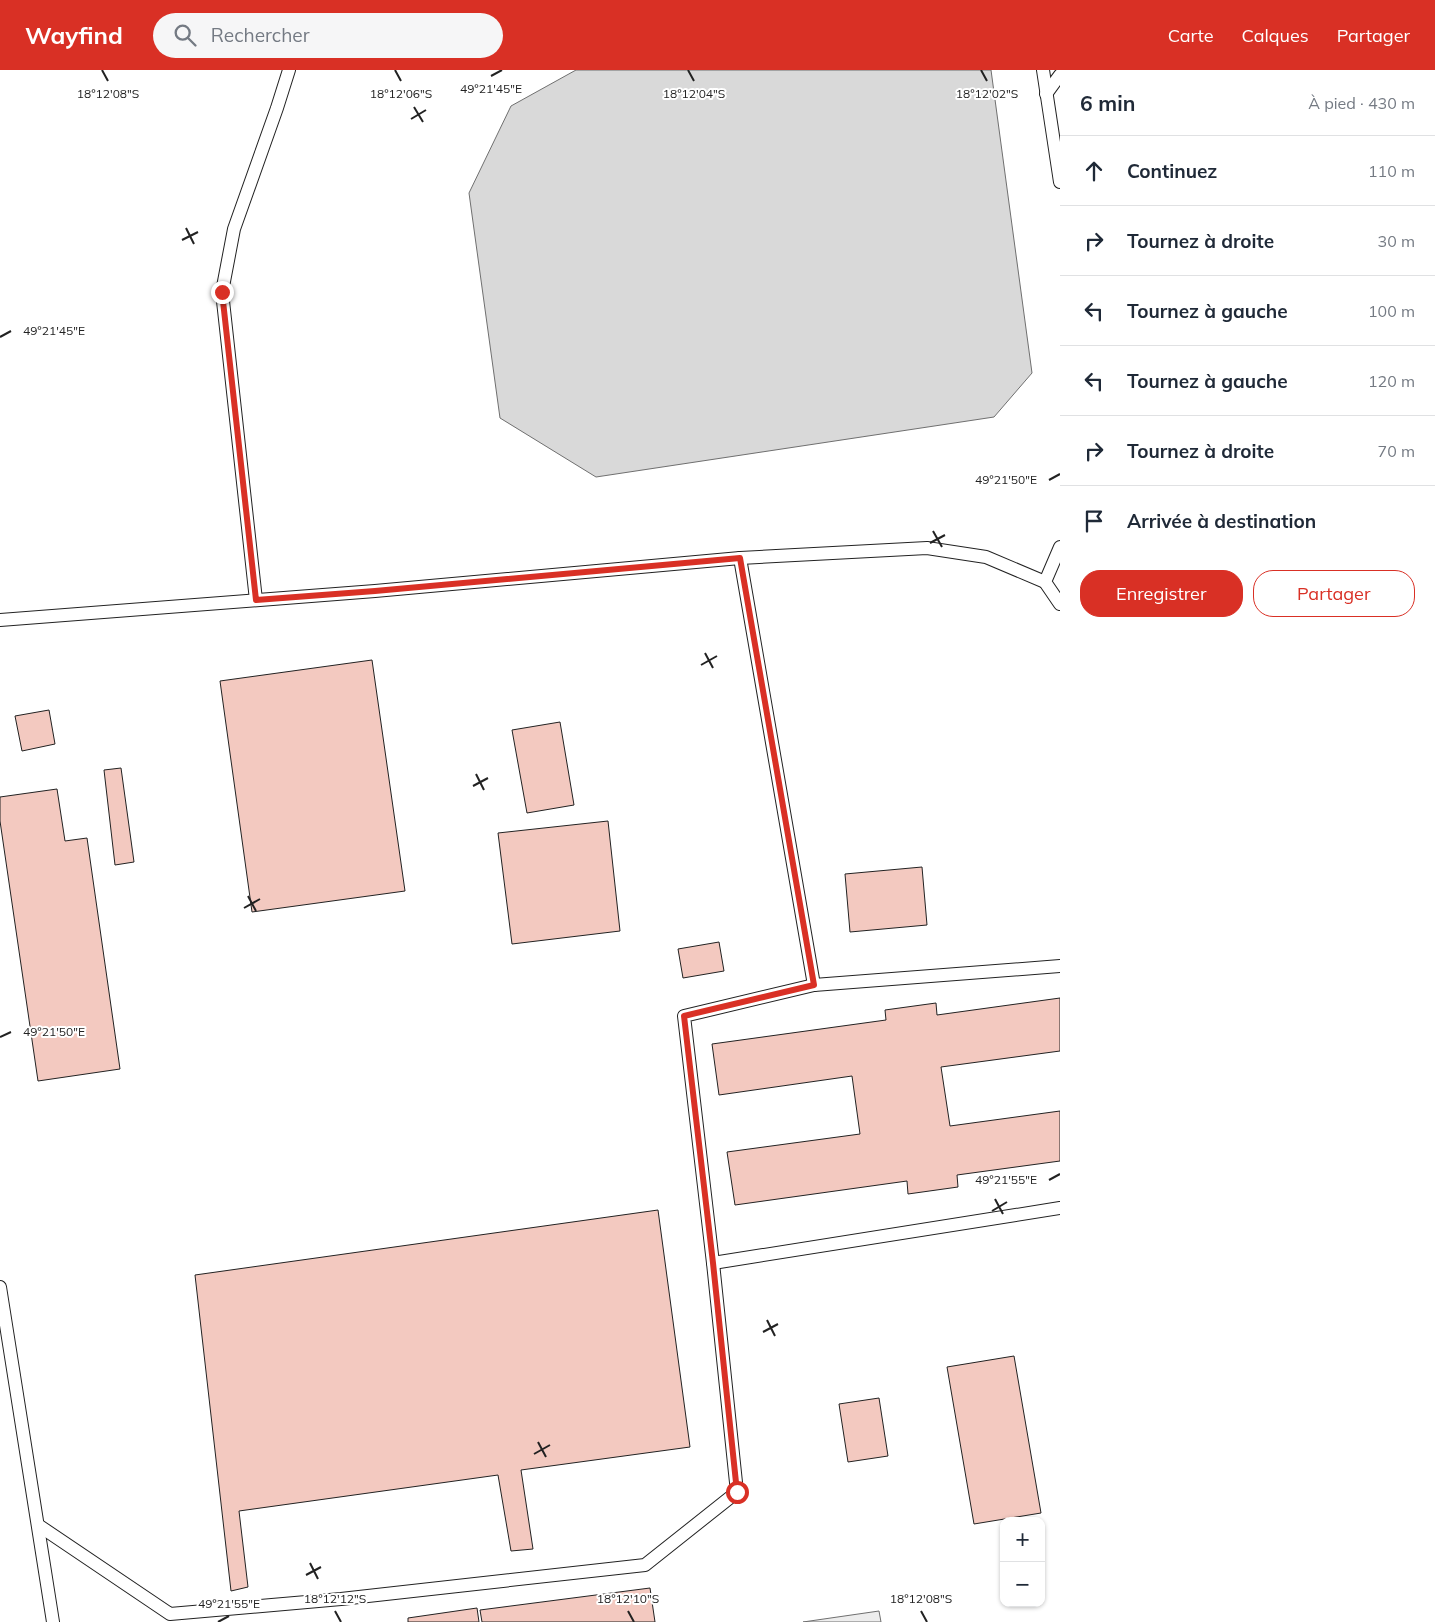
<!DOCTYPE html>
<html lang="fr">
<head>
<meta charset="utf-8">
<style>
	body { margin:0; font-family:Mulish,sans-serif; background:#f6f6f7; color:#1f2937 }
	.controls { position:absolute; right:15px; bottom:15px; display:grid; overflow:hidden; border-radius:10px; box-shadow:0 1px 4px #0004 }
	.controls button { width:45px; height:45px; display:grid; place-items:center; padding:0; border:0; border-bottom:1px solid #e0e1e3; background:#fff; color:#1f2937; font:25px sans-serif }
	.stop { position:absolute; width:15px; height:15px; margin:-11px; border:4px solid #d93025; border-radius:50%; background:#fff }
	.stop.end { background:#d93025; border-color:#fff; box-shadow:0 1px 5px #0008 }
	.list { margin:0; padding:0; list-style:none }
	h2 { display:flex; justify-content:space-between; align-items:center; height:65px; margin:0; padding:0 20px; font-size:21px }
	h2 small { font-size:16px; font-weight:400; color:#747a83 }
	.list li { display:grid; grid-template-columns:32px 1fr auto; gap:15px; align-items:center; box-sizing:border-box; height:70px; padding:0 20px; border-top:1px solid #e0e1e3 }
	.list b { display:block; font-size:19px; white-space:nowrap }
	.list em { font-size:16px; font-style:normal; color:#747a83 }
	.actions { display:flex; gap:10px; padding:15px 20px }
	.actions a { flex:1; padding:11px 0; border:1px solid #d93025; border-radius:20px; text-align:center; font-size:18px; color:#d93025 }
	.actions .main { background:#d93025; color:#fff }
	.icon { flex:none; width:28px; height:28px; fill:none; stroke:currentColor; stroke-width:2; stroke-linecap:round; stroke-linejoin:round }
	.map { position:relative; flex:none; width:1060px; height:1552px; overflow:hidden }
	header { display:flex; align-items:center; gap:30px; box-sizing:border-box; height:70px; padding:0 25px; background:#d93025; color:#fff }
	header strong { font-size:24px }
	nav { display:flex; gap:28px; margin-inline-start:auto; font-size:18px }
	.search { width:350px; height:45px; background:#f6f6f7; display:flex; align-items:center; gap:12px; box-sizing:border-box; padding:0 18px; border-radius:28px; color:#747a83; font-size:19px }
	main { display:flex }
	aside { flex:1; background:#fff }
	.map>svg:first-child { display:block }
	.parking { fill:#ededed; stroke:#6f6f6f }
	.water { fill:#d9d9d9; stroke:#6f6f6f }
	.building { fill:#f3c9c0; stroke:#222 }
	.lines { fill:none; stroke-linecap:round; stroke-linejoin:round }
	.service-casing { stroke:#222; stroke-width:14 }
	.service { stroke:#fff; stroke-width:12 }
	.route { stroke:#d93025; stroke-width:6 }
	.ticks { fill:none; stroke:#222; stroke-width:2 }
	.ticks-label { font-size:12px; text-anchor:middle; fill:#222; stroke:#fff; stroke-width:4; stroke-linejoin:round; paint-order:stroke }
</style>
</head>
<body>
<header>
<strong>Wayfind</strong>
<div class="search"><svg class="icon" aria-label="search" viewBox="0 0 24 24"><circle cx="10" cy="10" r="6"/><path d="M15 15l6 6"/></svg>Rechercher</div>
<nav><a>Carte</a><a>Calques</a><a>Partager</a></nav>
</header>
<main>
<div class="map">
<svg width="1060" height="1552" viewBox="0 0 1060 1552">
	<rect width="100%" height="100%" fill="#fff"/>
	<path class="parking" d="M879,1541L881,1552H803Z"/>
	<path class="water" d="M576,0H991L1032,303L994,347L596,407L500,348L469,123L511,36Z"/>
	<g class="building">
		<path d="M372,590L405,821L252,842L220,611Z"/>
		<path d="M49,640L55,674L22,681L15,646Z"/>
		<path d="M560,652L574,735L527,743L512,660Z"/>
		<path d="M121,698L134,792L115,795L104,700Z"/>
		<path d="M57,719L65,771L87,768L120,999L38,1011L0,751V727Z"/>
		<path d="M608,751L620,861L512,874L498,763Z"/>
		<path d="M922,797L927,855L850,862L845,804Z"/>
		<path d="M719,872L724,901L683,908L678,879Z"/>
		<path d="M1060,928V981L941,997L950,1056L1060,1041V1091L957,1105L958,1117L908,1124L907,1111L735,1135L727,1082L860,1064L852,1006L719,1025L712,974L886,950L885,940L936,933L937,945Z"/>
		<path d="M658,1140L690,1377L521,1400L533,1479L511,1481L498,1405L239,1441L248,1517L231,1521L195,1205Z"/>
		<path d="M1014,1286L1041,1443L974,1454L947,1297Z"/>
		<path d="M879,1328L888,1386L848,1392L839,1334Z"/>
		<path d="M650,1518L655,1552H482L480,1540Z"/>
		<path d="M477,1538L479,1552H408V1548Z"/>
	</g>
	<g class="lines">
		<defs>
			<g id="service">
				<path d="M1043,0L1060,112"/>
				<path d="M1046,24L1060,5"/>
				<path d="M1060,477L1045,512L1060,534"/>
				<path d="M740,488L814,915"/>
				<path d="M256,530L222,222L234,159L277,38L289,0"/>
				<path d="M0,550L375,521L740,488L927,478L986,487L1045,512"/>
				<path d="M713,1193L1060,1138"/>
				<path d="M0,1217L53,1552"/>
				<path d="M38,1455L170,1544L341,1529L645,1495L737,1422L713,1193L684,946L814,915L1060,896"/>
			</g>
		</defs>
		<use href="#service" class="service-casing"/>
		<use href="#service" class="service"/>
	</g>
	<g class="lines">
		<path class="route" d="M222,222L256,530L375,521L740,488L814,915L684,946L713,1193L737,1422"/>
	</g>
	<path class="ticks" d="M102,0L108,11M395,0L401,11M688,0L694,11M981,0L987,11M491,6L502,0M414,37L423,52M411,49L426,40M186,158L194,174M182,170L198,162M0,267L11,261M1049,410L1060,404M933,461L942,477M930,473L945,465M705,583L713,598M701,595L717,586M476,704L484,720M473,716L488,708M248,826L256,841M244,838L260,829M0,967L11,962M1049,1110L1060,1104M995,1129L1003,1144M992,1141L1007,1132M767,1250L775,1266M763,1262L778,1254M538,1372L546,1387M534,1384L550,1375M310,1493L318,1509M306,1505L321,1497M335,1541L341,1552M628,1541L634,1552M921,1541L927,1552M218,1552L229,1546"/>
	<g class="ticks-label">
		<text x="491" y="23">49°21'45"E</text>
		<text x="108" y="28">18°12'08"S</text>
		<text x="401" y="28">18°12'06"S</text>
		<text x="694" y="28">18°12'04"S</text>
		<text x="987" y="28">18°12'02"S</text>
		<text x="54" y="265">49°21'45"E</text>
		<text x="1006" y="414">49°21'50"E</text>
		<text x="54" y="966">49°21'50"E</text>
		<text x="1006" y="1114">49°21'55"E</text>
		<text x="335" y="1533">18°12'12"S</text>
		<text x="628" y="1533">18°12'10"S</text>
		<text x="921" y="1533">18°12'08"S</text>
		<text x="229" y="1538">49°21'55"E</text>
	</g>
</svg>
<div class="controls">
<button>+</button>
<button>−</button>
</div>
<div class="stop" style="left:737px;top:1422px"></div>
<div class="stop end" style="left:222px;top:222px"></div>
</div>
<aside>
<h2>6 min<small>À pied · 430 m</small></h2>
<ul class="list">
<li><svg class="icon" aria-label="ahead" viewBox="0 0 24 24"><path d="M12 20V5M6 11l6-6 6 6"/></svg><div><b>Continuez</b></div><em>110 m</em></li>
<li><svg class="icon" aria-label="right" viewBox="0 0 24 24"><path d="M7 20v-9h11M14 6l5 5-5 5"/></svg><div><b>Tournez à droite</b></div><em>30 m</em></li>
<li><svg class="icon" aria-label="left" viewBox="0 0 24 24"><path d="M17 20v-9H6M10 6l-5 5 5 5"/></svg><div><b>Tournez à gauche</b></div><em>100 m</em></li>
<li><svg class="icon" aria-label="left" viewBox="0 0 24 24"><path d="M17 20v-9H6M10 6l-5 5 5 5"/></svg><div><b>Tournez à gauche</b></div><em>120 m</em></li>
<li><svg class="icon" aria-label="right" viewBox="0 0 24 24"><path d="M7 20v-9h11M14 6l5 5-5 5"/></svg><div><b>Tournez à droite</b></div><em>70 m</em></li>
<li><svg class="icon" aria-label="arrive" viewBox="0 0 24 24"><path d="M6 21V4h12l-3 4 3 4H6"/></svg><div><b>Arrivée à destination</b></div></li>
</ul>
<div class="actions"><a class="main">Enregistrer</a><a>Partager</a></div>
</aside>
</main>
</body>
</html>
